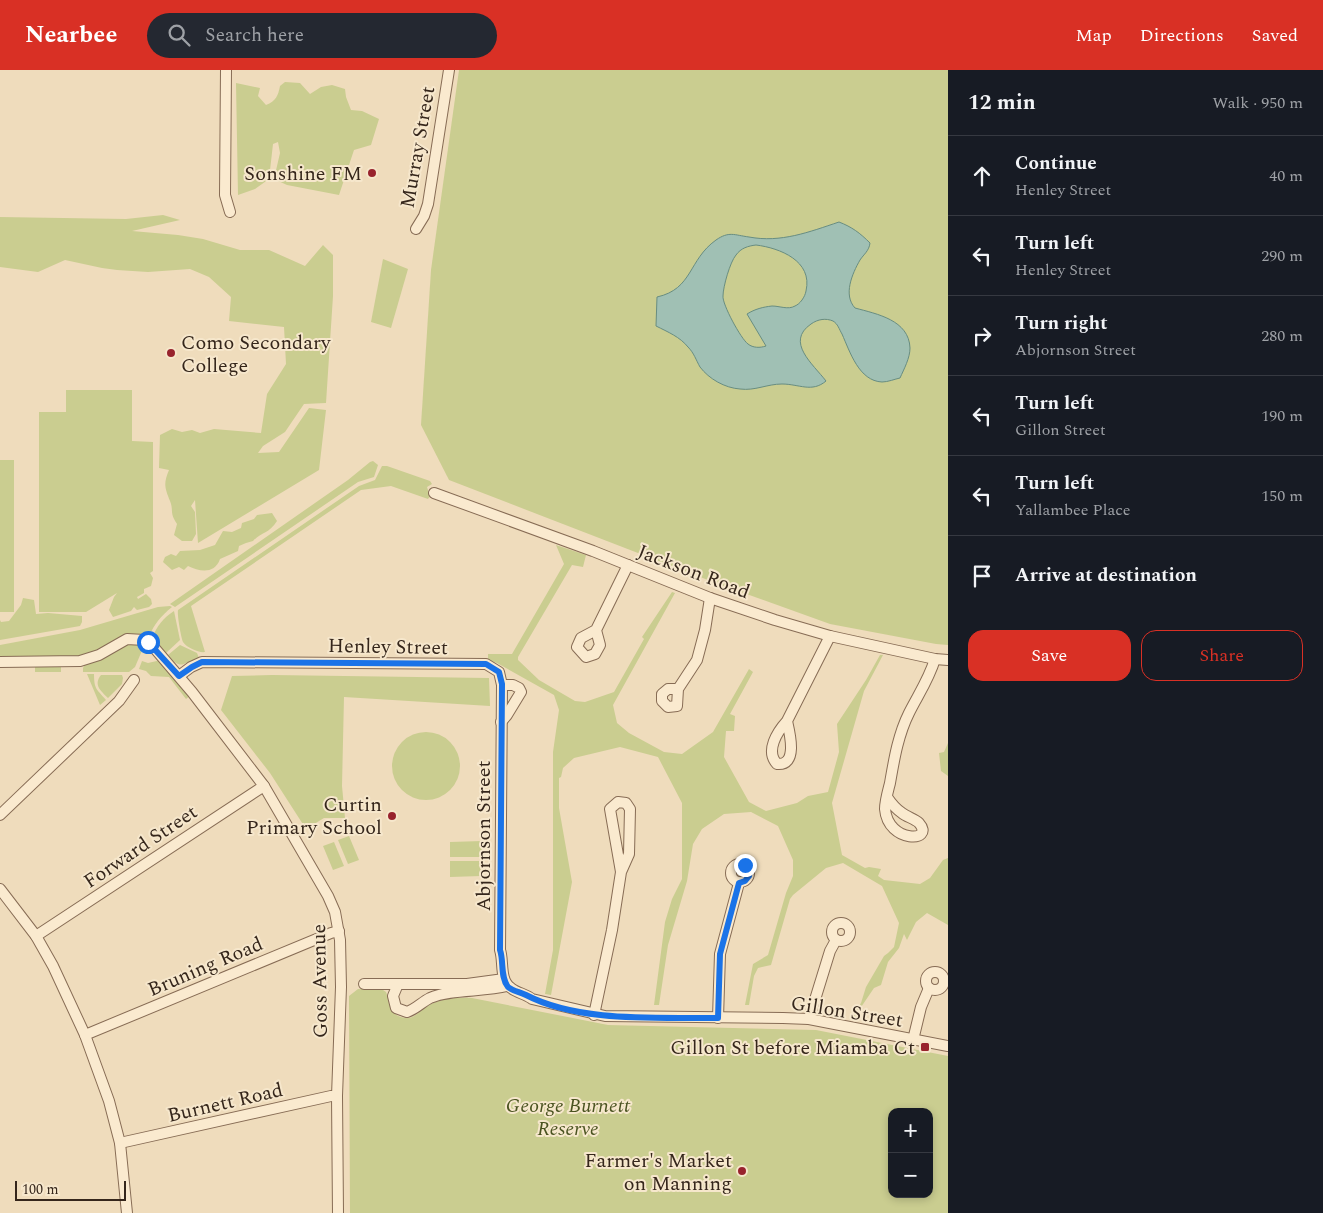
<!DOCTYPE html>
<html lang="en">
<head>
<meta charset="utf-8">
<style>
	body { margin:0; font-family:Spectral,serif; background:#242831; color:#f1f3f6 }
	.controls { position:absolute; right:15px; bottom:15px; display:grid; overflow:hidden; border-radius:10px; box-shadow:0 2px 8px #0003 }
	.controls button { width:45px; height:45px; display:grid; place-items:center; padding:0; border:0; border-bottom:1px solid #363941; background:#171b24; color:#f1f3f6; font:25px sans-serif }
	.scale { position:absolute; left:15px; bottom:12px; width:111px; box-sizing:border-box; padding-left:5px; border:2px solid #35261b; border-top:0; font-size:14px; line-height:18px; white-space:nowrap; color:#35261b; -webkit-text-stroke:4px #f6e7cc; paint-order:stroke }
	.stop { position:absolute; width:15px; height:15px; margin:-11px; border:4px solid #1a73e8; border-radius:50%; background:#fff }
	.stop.end { background:#1a73e8; border-color:#fff; box-shadow:0 1px 5px #0008 }
	.list { margin:0; padding:0; list-style:none }
	h2 { display:flex; justify-content:space-between; align-items:center; height:65px; margin:0; padding:0 20px; font-size:21px }
	h2 small { font-size:16px; font-weight:400; color:#9ea1a6 }
	.list li { display:grid; grid-template-columns:32px 1fr auto; gap:15px; align-items:center; box-sizing:border-box; height:80px; padding:0 20px; border-top:1px solid #363941 }
	.list b { display:block; font-size:19px; white-space:nowrap }
	.list p { margin:0; font-size:16px; white-space:nowrap; color:#9ea1a6 }
	.list em { font-size:16px; font-style:normal; color:#9ea1a6 }
	.actions { display:flex; gap:10px; padding:15px 20px }
	.actions a { flex:1; padding:11px 0; border:1px solid #d93025; border-radius:15px; text-align:center; font-size:18px; color:#d93025 }
	.actions .main { background:#d93025; color:#fff }
	.icon { flex:none; width:28px; height:28px; fill:none; stroke:currentColor; stroke-width:2; stroke-linecap:round; stroke-linejoin:round }
	.map { position:relative; flex:none; width:948px; height:1143px; overflow:hidden }
	header { display:flex; align-items:center; gap:30px; box-sizing:border-box; height:70px; padding:0 25px; background:#d93025; color:#fff }
	header strong { font-size:24px }
	nav { display:flex; gap:28px; margin-inline-start:auto; font-size:18px }
	.search { width:350px; height:45px; background:#242831; display:flex; align-items:center; gap:12px; box-sizing:border-box; padding:0 18px; border-radius:28px; color:#9ea1a6; font-size:19px }
	main { display:flex }
	aside { flex:1; background:#171b24 }
	.map>svg:first-child { display:block }
	.green { fill:#cacd90; fill-rule:evenodd }
	.water { fill:#a0c0b4; stroke:#688d81; fill-rule:evenodd }
	.lines { fill:none; stroke-linecap:round; stroke-linejoin:round }
	.minor-casing { stroke:#876c55; stroke-width:12 }
	.minor { stroke:#faeacf; stroke-width:10 }
	.route { stroke:#1a73e8; stroke-width:6 }
	.poi-dot { fill:#98232d; stroke:#f6e7cc; stroke-width:2 }
	.labels { text-anchor:middle; stroke-width:4; stroke-linejoin:round; paint-order:stroke }
	.street-label { font-size:20px; fill:#35261b; stroke:#f6e7cc }
	.poi-label { font-size:20px; fill:#35261b; stroke:#f6e7cc; text-anchor:end }
	.park-label { font-size:20px; font-style:italic; fill:#4a5320; stroke:#f6e7cc }
</style>
</head>
<body>
<header>
<strong>Nearbee</strong>
<div class="search"><svg class="icon" aria-label="search" viewBox="0 0 24 24"><circle cx="10" cy="10" r="6"/><path d="M15 15l6 6"/></svg>Search here</div>
<nav><a>Map</a><a>Directions</a><a>Saved</a></nav>
</header>
<main>
<div class="map">
<svg width="948" height="1143" viewBox="0 0 948 1143">
	<rect width="100%" height="100%" fill="#efdcbc"/>
	<g class="green">
		<path d="M459,0H948V575L936,574L830,554L713,512L449,410L421,355L431,200Z"/>
		<path d="M285,12L300,13L310,24L321,17L332,15L345,19L346,27L351,40L362,41L379,49L371,75L354,80L339,125L287,115L274,109L280,83L278,72L273,74L269,109L255,119L238,125L236,13L260,18L258,26L266,35C276,31 278,26 280,16Z"/>
		<path d="M163,145L180,150L132,161L178,165L203,169L240,180H269L305,196L323,175L333,185V226L326,333L304,334L285,362L263,376L258,383L279,382L309,338L326,340L319,400L198,473L195,430L191,436L195,442L196,464L192,471H182L174,465L177,454C169,442 174,441 170,431C165,418 163,414 169,400L159,398L160,365L172,359L182,362L192,360L200,363L214,359L261,363L267,324L286,294L284,257L229,251L231,227L209,207L190,199L148,202L117,200L102,198L65,190L38,202L0,197V147L126,149Z"/>
		<path d="M383,189L408,199L391,258L371,252Z"/>
		<path d="M66,320H132V371L153,372V501L150,503L153,508L151,516L144,519V523L137,527L138,529L146,524L151,529L152,534L149,537L137,540L134,537L131,541L113,547L109,540L114,527L117,523L86,542H39V342H66Z"/>
		<rect x="0" y="390" width="14" height="152"/>
		<path d="M373,391L378,395L374,407L358,412L175,537L170,534L348,410L370,392Z"/>
		<path d="M382,396H387L430,411L432,414L427,417L430,426L428,429L391,416L361,420L191,536L205,582C199,583 187,578 183,572C181,567 177,545 178,540L359,416L375,410Z"/>
		<path d="M272,443L277,451C269,464 261,462 253,471L246,473L239,476L238,481L220,489C215,504 200,502 188,496L184,500L179,497L172,500L163,492L165,487L171,484L176,486L180,481L200,480L215,475L223,461L232,462L241,458L242,453L254,449L257,445Z"/>
		<path d="M556,475L586,485L583,497L572,495L518,587V590L539,610L575,631L585,632L614,622L644,569L642,567L672,522L675,523L613,635L617,653L629,663L664,682L682,684L713,662L749,599L753,602L730,644L735,646L734,661H726L724,687L749,732L766,741L797,733L808,726L828,722L839,682L837,654L866,610L880,585H883L864,621L832,733L842,785L865,798L869,797L881,799L878,806L884,810L920,814L930,808L943,790L948,788V855L927,843L916,852L907,870L904,864L899,878L888,892L881,915L874,918L855,946H852L861,933L866,917L884,886L888,883L894,877L899,853L882,816L843,793L826,798L793,825L790,829L771,895L758,898L754,906L749,935H745L753,894L768,885L786,823L793,806V790L778,756L751,742L724,744L702,759L693,774L687,811L668,875L659,935H654L665,852L672,829L682,809V733L658,687L620,677L574,688L563,698L561,707L559,708V738L572,812L551,925L545,924L553,880V682L559,640L554,625L497,593L488,590V584H512L564,494Z"/>
		<path d="M23,528L34,530L36,544L48,543L82,546V552L80,556L0,570V550L1,552L9,551L21,535Z"/>
		<path d="M170,536L172,537C161,546 154,554 149,567C122,560 115,575 92,583C66,592 28,587 0,587V575L80,560L158,537Z"/>
		<path d="M174,541L180,570L166,583L152,568C157,556 163,548 174,541Z"/>
		<path d="M128,574L144,576L135,597L129,602H83V598L85,594Z"/>
		<path d="M180,575L197,583L199,588C183,592 182,602 168,585Z"/>
		<path d="M161,590L191,625L186,629L169,607L151,606L146,601L139,599L142,591L148,593Z"/>
		<rect x="35" y="597" width="26" height="5"/>
		<path d="M87,604H94C94,620 97,619 106,630L100,635Z"/>
		<path d="M101,605H122L123,608L122,614L108,628C101,621 93,615 101,605Z"/>
		<path d="M272,605L489,608L490,636L344,627L342,716L345,748H324L306,759L270,703L221,640L232,606Z"/>
		<circle cx="426" cy="696" r="34"/>
		<path d="M948,673V706L941,701L939,683L944,682Z"/>
		<path d="M349,766L359,790L348,794L338,770Z"/>
		<path d="M482,771V787H450V772Z"/>
		<path d="M334,772L344,796L333,800L323,776Z"/>
		<path d="M450,791H481V806L450,807Z"/>
		<path d="M358,919L383,920L386,922L394,943C398,947 403,948 409,948C416,947 422,938 429,935C442,928 458,927 472,928L608,955L816,960L948,986V1143H350L349,926ZM892,1042H929V1124H892Z"/>
	</g>
	<path class="water" d="M839,152C852,157 860,163 870,173C869,181 864,184 860,190C852,204 843,225 855,238C877,244 909,250 910,278C910,288 904,299 900,308C895,309 888,312 882,312C859,311 850,282 842,264C839,259 838,254 833,251C826,248 818,249 811,254C785,272 813,294 826,311C812,323 799,314 782,314C767,314 755,321 740,319C725,318 709,309 700,297C696,290 694,283 688,277C680,267 668,262 656,256L657,227C693,219 688,190 716,170C729,161 734,165 749,167C781,173 809,162 839,152ZM756,175C780,178 813,191 806,221C805,227 800,234 795,236C788,240 780,236 772,236C763,237 755,239 747,244L766,276C760,278 753,278 748,274C741,269 722,234 723,226C723,217 730,192 736,185C741,178 748,176 756,175Z"/>
	<g class="lines">
		<defs>
			<g id="minor">
				<path d="M226,0L225,125L230,142"/>
				<path d="M416,159L424,146L428,134L449,0"/>
				<path d="M434,423L593,481L710,528L775,550L830,566L935,589L948,590"/>
				<path d="M596,560L600,575L595,584L586,587L577,577L581,568L596,560L628,495"/>
				<path d="M0,592L80,591L99,585L127,569L144,570L151,574L192,622L264,716L328,826L335,842L340,870L341,917L337,1026L338,1143"/>
				<path d="M179,606L191,597L202,592L486,594L499,602L502,615L500,880C504,891 499,910 511,918C517,923 526,924 532,929L605,946L783,948L809,949L948,976"/>
				<path d="M678,619H668L662,624V631L668,637L677,636L678,619L697,590L705,560L710,528"/>
				<path d="M787,651C790,664 798,696 777,694C765,681 777,662 787,651L830,566"/>
				<path d="M501,652L507,645L521,622L519,618L513,615H502"/>
				<path d="M887,727C891,733 896,739 902,743C907,747 915,749 919,753C936,772 888,774 885,739C885,731 888,721 890,713C894,690 898,665 909,643C918,625 929,609 935,589"/>
				<path d="M0,745L119,631L134,610"/>
				<circle cx="740" cy="803" r="9"/>
				<path d="M0,819L36,866L53,896L85,965L109,1031L120,1073L127,1143"/>
				<circle cx="841" cy="862" r="9"/>
				<path d="M36,866L264,716"/>
				<circle cx="935" cy="911" r="9"/>
				<path d="M364,914H467L504,909"/>
				<path d="M398,914L393,926L396,938L407,942C416,939 422,932 430,928C450,919 484,922 507,916"/>
				<path d="M594,945L612,860L621,802L629,784L630,739L626,733L618,732L610,739L621,802"/>
				<path d="M718,948L720,884L739,813"/>
				<path d="M809,949L830,881L836,870"/>
				<path d="M85,965L331,863L339,861"/>
				<path d="M913,970L921,937L929,918"/>
				<path d="M120,1073L331,1026H337"/>
			</g>
		</defs>
		<use href="#minor" class="minor-casing"/>
		<use href="#minor" class="minor"/>
	</g>
	<g class="lines">
		<path class="route" d="M148,572L179,606L192,597L202,592L486,594L499,602L502,614L500,880C504,891 500,907 508,917C513,921 520,922 526,925C580,953 658,947 718,948L720,884L739,813L745,811L749,806L748,799L745,795"/>
	</g>
	<g class="poi-dot">
		<circle cx="372" cy="103" r="5"/>
		<circle cx="171" cy="283" r="5"/>
		<circle cx="392" cy="746" r="5"/>
		<rect x="920" y="972" width="10" height="10" rx="2.5"/>
		<circle cx="742" cy="1101" r="5"/>
	</g>
	<g class="labels">
		<g class="street-label">
			<text transform="translate(417 77) rotate(-80)" y="7">Murray Street</text>
			<text transform="translate(694 501) rotate(21)" y="7">Jackson Road</text>
			<text transform="translate(388 576) rotate(1)" y="7">Henley Street</text>
			<text transform="translate(483 766) rotate(-90)" y="7">Abjornson Street</text>
			<text transform="translate(140 776) rotate(-34)" y="7">Forward Street</text>
			<text transform="translate(205 896) rotate(-23)" y="7">Bruning Road</text>
			<text transform="translate(319 911) rotate(-91)" y="7">Goss Avenue</text>
			<text transform="translate(847 941) rotate(9)" y="7">Gillon Street</text>
			<text transform="translate(225 1032) rotate(-13)" y="7">Burnett Road</text>
		</g>
		<g class="poi-label">
			<text x="362" y="110">Sonshine FM</text>
			<text x="181" y="279" text-anchor="start">Como Secondary<tspan x="181" dy="23">College</tspan></text>
			<text x="382" y="741">Curtin<tspan x="382" dy="23">Primary School</tspan></text>
			<text x="915" y="984">Gillon St before Miamba Ct</text>
			<text x="732" y="1097">Farmer's Market<tspan x="732" dy="23">on Manning</tspan></text>
		</g>
		<g class="park-label">
			<text x="568" y="1042">George Burnett<tspan x="568" dy="23">Reserve</tspan></text>
		</g>
	</g>
</svg>
<div class="controls">
<button>+</button>
<button>−</button>
</div>
<div class="scale">100 m</div>
<div class="stop" style="left:148px;top:572px"></div>
<div class="stop end" style="left:745px;top:795px"></div>
</div>
<aside>
<h2>12 min<small>Walk · 950 m</small></h2>
<ul class="list">
<li><svg class="icon" aria-label="ahead" viewBox="0 0 24 24"><path d="M12 20V5M6 11l6-6 6 6"/></svg><div><b>Continue</b><p>Henley Street</p></div><em>40 m</em></li>
<li><svg class="icon" aria-label="left" viewBox="0 0 24 24"><path d="M17 20v-9H6M10 6l-5 5 5 5"/></svg><div><b>Turn left</b><p>Henley Street</p></div><em>290 m</em></li>
<li><svg class="icon" aria-label="right" viewBox="0 0 24 24"><path d="M7 20v-9h11M14 6l5 5-5 5"/></svg><div><b>Turn right</b><p>Abjornson Street</p></div><em>280 m</em></li>
<li><svg class="icon" aria-label="left" viewBox="0 0 24 24"><path d="M17 20v-9H6M10 6l-5 5 5 5"/></svg><div><b>Turn left</b><p>Gillon Street</p></div><em>190 m</em></li>
<li><svg class="icon" aria-label="left" viewBox="0 0 24 24"><path d="M17 20v-9H6M10 6l-5 5 5 5"/></svg><div><b>Turn left</b><p>Yallambee Place</p></div><em>150 m</em></li>
<li><svg class="icon" aria-label="arrive" viewBox="0 0 24 24"><path d="M6 21V4h12l-3 4 3 4H6"/></svg><div><b>Arrive at destination</b></div></li>
</ul>
<div class="actions"><a class="main">Save</a><a>Share</a></div>
</aside>
</main>
</body>
</html>
